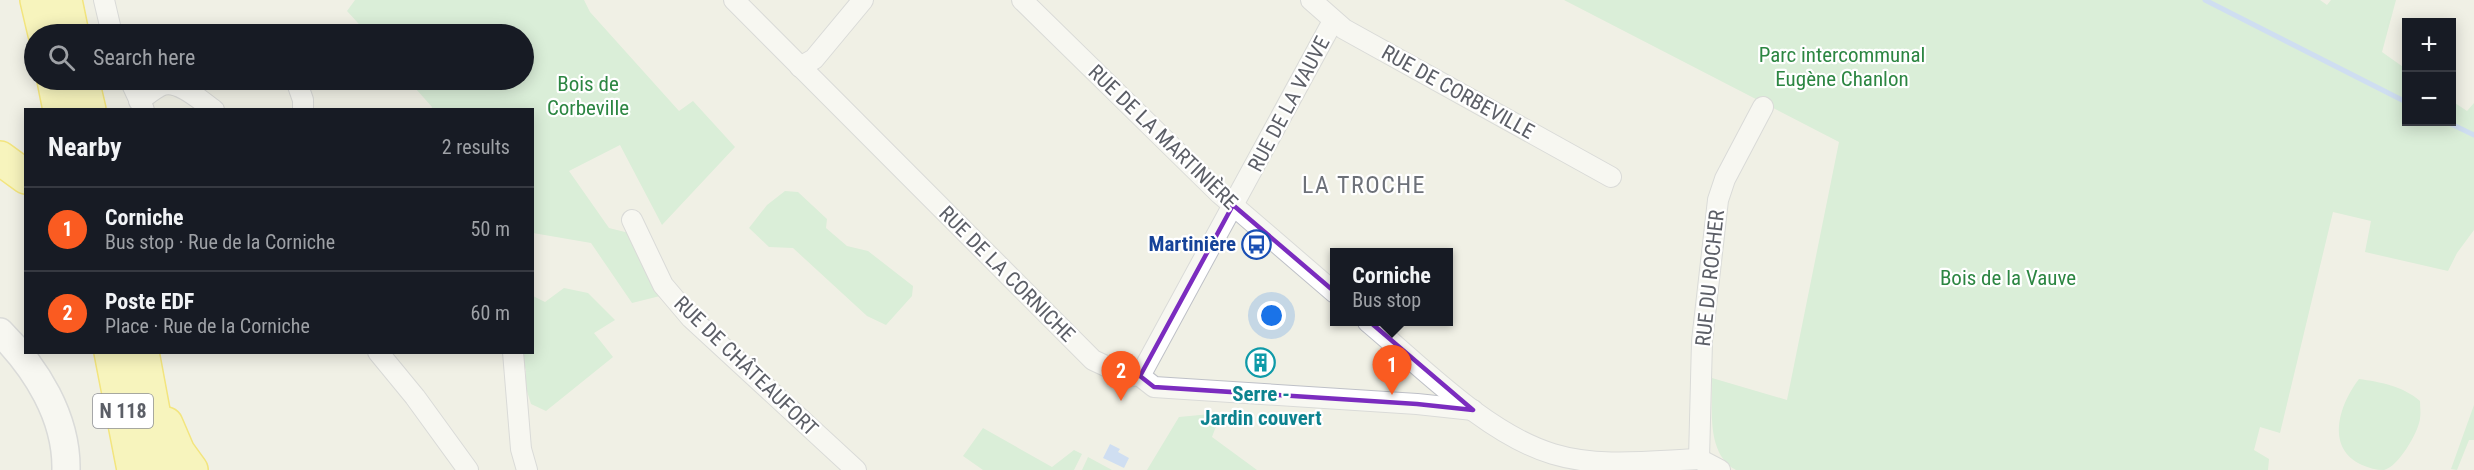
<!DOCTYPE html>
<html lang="en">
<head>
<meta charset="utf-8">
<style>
	body { margin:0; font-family:"Roboto Condensed",sans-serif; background:#20242c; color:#f1f3f6 }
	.controls { position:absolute; right:18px; top:18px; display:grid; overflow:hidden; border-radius:0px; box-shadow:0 3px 15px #0003 }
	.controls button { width:54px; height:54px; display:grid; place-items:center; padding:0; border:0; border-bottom:2px solid #363941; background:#171b24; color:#f1f3f6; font:30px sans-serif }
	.you { position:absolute; left:1272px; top:316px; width:21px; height:21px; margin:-15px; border:4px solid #fff; border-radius:50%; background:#1a73e8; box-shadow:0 0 0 9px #1a73e833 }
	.badge { display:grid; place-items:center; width:39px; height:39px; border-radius:50%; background:#fa5b21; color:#fff; font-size:20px; font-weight:700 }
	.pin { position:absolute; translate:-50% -50px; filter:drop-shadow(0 2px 3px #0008) }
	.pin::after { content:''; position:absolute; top:32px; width:21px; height:18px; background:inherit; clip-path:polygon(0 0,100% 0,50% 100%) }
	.popup { position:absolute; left:1330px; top:248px; width:123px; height:78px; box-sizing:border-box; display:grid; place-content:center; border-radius:0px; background:#171b24; filter:drop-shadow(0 2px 4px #0005); font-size:20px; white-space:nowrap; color:#9ea1a6 }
	.popup b { font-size:22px; color:#f1f3f6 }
	.popup::after { content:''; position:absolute; left:50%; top:100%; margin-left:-12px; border:12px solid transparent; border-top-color:#171b24 }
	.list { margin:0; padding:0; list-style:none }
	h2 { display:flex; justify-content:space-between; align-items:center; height:78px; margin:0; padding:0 24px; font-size:26px }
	h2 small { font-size:20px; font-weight:400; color:#9ea1a6 }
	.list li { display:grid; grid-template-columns:39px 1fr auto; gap:18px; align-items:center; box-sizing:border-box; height:84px; padding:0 24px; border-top:2px solid #363941 }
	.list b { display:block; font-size:22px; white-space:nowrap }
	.list p { margin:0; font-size:20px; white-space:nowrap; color:#9ea1a6 }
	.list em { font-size:20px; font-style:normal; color:#9ea1a6 }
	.icon { flex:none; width:33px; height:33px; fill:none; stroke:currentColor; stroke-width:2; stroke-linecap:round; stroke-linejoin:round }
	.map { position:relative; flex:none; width:2474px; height:470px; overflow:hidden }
	.search { position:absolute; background:#171b24; box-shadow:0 3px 15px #0003; left:24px; top:24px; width:510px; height:66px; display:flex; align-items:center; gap:15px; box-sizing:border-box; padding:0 21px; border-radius:33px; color:#9ea1a6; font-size:22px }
	.panel { position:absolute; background:#171b24; box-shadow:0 3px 15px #0003; left:24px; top:108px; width:510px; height:246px; border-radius:0px }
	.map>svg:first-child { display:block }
	.green { fill:#bfeac7 }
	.water { fill:#a6c8ff }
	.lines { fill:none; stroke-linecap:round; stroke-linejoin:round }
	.stream { stroke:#a6c8ff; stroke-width:5 }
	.street-casing { stroke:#bec0c7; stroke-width:22 }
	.secondary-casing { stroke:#bfc1c9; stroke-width:30 }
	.highway-casing { stroke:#f5d700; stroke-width:36 }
	.street { stroke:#fff; stroke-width:20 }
	.secondary { stroke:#fff; stroke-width:27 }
	.highway { stroke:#fff88d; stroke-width:33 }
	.marked { fill:none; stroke:#7b2cbf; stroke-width:4.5; stroke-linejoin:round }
	.labels { text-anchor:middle; stroke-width:4.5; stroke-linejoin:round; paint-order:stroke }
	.shield { fill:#fff; stroke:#8d8f95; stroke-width:1.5 }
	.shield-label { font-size:20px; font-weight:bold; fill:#5c5f67 }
	.park-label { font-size:21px; fill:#2c8642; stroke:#fff }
	.street-label { font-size:21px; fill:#5c5f67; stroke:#fff }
	.transit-label { font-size:21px; font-weight:bold; fill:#164399; stroke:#fff; text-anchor:end }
	.culture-label { font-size:21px; font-weight:bold; fill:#0d838f; stroke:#fff }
	.quarter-label { font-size:24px; letter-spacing:1.5px; fill:#6d7179; stroke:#fff }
</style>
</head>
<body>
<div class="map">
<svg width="2474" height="470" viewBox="0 0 2474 470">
	<rect width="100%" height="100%" fill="#f0f0e5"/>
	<g class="green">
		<path d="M355,0H584L590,12L679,111L693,101L735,147L662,225L620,145L569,171L609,228L633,234L664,295L632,303L591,243L533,233L532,110L431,109L432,107L408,80H524V34H368L347,11Z"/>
		<path d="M1564,0H2320L2327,5L2331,0H2396L2382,52L2406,69V122H2452V101L2467,111L2474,103V230L2457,253L2448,271L2365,252L2371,221L2333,212L2280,433L2260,427L2254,450L2269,459L2268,470H1736C1705,453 1713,407 1712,378L1787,400L1839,142Z"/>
		<path d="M785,191L798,192L827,219L826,228L847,246L868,251L913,286L912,296L886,325L867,316L793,248L769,247L749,228L767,205Z"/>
		<path d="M564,288L588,293L615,320L594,333L613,357L546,411L531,404L526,388V369L510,353L532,352L533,296L545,302Z"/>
		<path d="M2359,379C2380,382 2403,386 2420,401C2420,406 2421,413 2420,419C2418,433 2398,467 2384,470C2376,470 2369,468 2362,465C2325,448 2339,405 2359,379Z"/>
		<path d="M2474,405V440H2469L2457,470L2451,469Z"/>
		<path d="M1221,413L1212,437L1257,470H1147L1179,417Z"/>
		<path d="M983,428L1052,467L1074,450L1082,454L1074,470H983L963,456Z"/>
		<path d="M1088,457L1112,470H1082Z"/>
	</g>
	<path class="water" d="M1110,444L1120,449L1118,452L1129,458L1124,468L1103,458Z"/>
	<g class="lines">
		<g class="stream">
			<path d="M2205,0L2406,102"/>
			<path d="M2447,122L2474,135"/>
		</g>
		<defs>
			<g id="street">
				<path d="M104,0L112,34"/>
				<path d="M734,0L1093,360L1125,375L1140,376L1154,387L1417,404L1473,410"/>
				<path d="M1022,0L1220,194L1335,293"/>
				<path d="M1311,0L1344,29L1611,177"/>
				<path d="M800,67L814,59L863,0"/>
				<path d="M130,80L144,110"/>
				<path d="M296,80L303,100V110"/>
				<path d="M139,101C146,96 155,88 163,85C179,80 201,101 214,110"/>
				<path d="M632,220L663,285L691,318L856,470"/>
				<path d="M1368,322C1421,366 1486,434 1553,454C1599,468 1651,461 1699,459"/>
				<path d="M378,352L415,397L468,470"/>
				<path d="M513,352L521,449L527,470"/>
				<path d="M1140,376L1333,21"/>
				<path d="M1699,459L1702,341L1718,200L1725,179L1763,107"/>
				<path d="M1699,459L1720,470"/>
			</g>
			<path id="secondary" d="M0,332C36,368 67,417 66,470"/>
			<g id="highway">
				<path d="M37,0L45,34"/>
				<path d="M65,0L72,34"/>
				<path d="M54,80L60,110"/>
				<path d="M82,80L89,110"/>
				<path d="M0,158L26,177"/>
				<path d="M111,352L134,470"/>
				<path d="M142,352L164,470"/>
				<path d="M166,424L178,452L191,470"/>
			</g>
		</defs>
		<use href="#street" class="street-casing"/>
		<use href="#secondary" class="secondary-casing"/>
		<use href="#highway" class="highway-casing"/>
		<use href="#street" class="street"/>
		<use href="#secondary" class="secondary"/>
		<use href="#highway" class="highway"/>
	</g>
	<path d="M0 0H2474V470H0ZM1233,205L1473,410L1417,404L1154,387L1140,376Z" fill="#f0f0e5" fill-opacity=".55" fill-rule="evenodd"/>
	<path class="marked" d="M1233,205L1473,410L1417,404L1154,387L1140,376Z"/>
	<defs>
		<symbol id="bus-ring" viewBox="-11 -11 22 22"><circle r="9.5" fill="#fff" stroke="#1a4fb4" stroke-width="1.5"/><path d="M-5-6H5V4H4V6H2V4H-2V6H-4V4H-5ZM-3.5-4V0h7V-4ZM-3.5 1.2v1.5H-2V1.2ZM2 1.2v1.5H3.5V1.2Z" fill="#1a4fb4"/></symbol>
		<symbol id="building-ring" viewBox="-11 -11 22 22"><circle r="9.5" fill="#fff" stroke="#0f9aa8" stroke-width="1.5"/><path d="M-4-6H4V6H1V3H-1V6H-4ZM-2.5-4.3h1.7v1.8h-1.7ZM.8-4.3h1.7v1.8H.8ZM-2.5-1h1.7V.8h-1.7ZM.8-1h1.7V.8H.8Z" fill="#0f9aa8"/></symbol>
	</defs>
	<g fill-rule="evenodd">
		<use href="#bus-ring" x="1240" y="228" width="33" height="33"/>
		<use href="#building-ring" x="1244" y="346" width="33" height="33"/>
	</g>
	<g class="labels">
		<rect class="shield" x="93" y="394" width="60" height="34" rx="4.5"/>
		<g class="shield-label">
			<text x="123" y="418">N 118</text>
		</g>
		<g class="park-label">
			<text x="1842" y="62">Parc intercommunal<tspan x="1842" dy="24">Eugène Chanlon</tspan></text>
			<text x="588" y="91">Bois de<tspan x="588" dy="24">Corbeville</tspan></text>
			<text x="2008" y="285">Bois de la Vauve</text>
		</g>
		<g class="street-label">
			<text transform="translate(1458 92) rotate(29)" y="7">RUE DE CORBEVILLE</text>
			<text transform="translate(1289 104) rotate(-62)" y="7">RUE DE LA VAUVE</text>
			<text transform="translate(1163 137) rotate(44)" y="7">RUE DE LA MARTINIÈRE</text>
			<text transform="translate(1007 274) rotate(45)" y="7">RUE DE LA CORNICHE</text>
			<text transform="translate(1710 278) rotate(-84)" y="7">RUE DU ROCHER</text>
			<text transform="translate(746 366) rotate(44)" y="7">RUE DE CHÂTEAUFORT</text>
		</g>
		<g class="transit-label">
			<text x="1236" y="251">Martinière</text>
		</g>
		<g class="culture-label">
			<text x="1261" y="401">Serre -<tspan x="1261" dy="24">Jardin couvert</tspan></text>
		</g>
		<g class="quarter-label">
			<text x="1364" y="193">LA TROCHE</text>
		</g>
	</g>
</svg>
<div class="controls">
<button>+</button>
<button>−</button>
</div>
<div class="you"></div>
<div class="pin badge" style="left:1392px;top:395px">1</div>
<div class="popup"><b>Corniche</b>Bus stop</div>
<div class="pin badge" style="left:1121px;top:401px">2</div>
<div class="search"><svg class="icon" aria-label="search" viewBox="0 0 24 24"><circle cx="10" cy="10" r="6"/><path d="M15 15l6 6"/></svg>Search here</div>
<section class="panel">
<h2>Nearby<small>2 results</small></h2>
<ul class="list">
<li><span class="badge">1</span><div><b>Corniche</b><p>Bus stop · Rue de la Corniche</p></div><em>50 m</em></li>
<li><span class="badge">2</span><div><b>Poste EDF</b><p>Place · Rue de la Corniche</p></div><em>60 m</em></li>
</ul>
</section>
</div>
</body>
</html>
